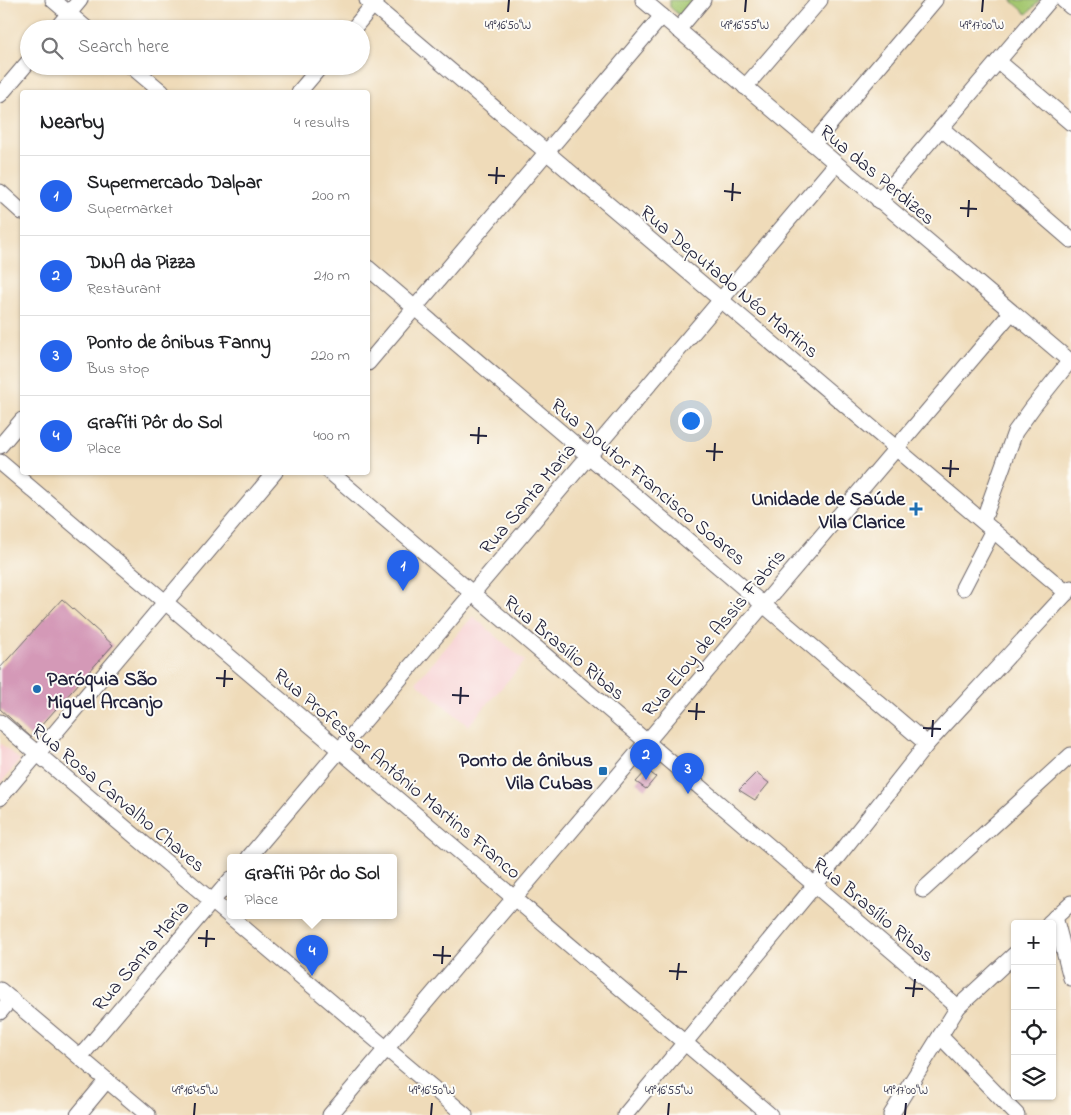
<!DOCTYPE html>
<html lang="en">
<head>
<meta charset="utf-8">
<style>
	body { margin:0; font-family:"Indie Flower",sans-serif; background:#f6f6f6; color:#202124 }
	.controls { position:absolute; right:15px; bottom:15px; display:grid; overflow:hidden; border-radius:5px; box-shadow:0 1px 4px #0004 }
	.controls button { width:45px; height:45px; display:grid; place-items:center; padding:0; border:0; border-bottom:1px solid #e0e0e0; background:#fff; color:#202124; font:25px sans-serif }
	.you { position:absolute; left:690px; top:420px; width:18px; height:18px; margin:-12px; border:4px solid #fff; border-radius:50%; background:#1a73e8; box-shadow:0 0 0 8px #1a73e833 }
	.badge { display:grid; place-items:center; width:32px; height:32px; border-radius:50%; background:#2563eb; color:#fff; font-size:16px; font-weight:700 }
	.pin { position:absolute; translate:-50% -41px; filter:drop-shadow(0 1px 2px #0008) }
	.pin::after { content:''; position:absolute; top:26px; width:18px; height:15px; background:inherit; clip-path:polygon(0 0,100% 0,50% 100%) }
	.popup { position:absolute; left:227px; top:854px; width:170px; height:65px; box-sizing:border-box; display:grid; place-content:center; border-radius:5px; background:#fff; filter:drop-shadow(0 1px 4px #0005); font-size:16px; white-space:nowrap; color:#757577 }
	.popup b { font-size:19px; color:#202124 }
	.popup::after { content:''; position:absolute; left:50%; top:100%; margin-left:-10px; border:10px solid transparent; border-top-color:#fff }
	.list { margin:0; padding:0; list-style:none }
	h2 { display:flex; justify-content:space-between; align-items:center; height:65px; margin:0; padding:0 20px; font-size:21px }
	h2 small { font-size:16px; font-weight:400; color:#757577 }
	.list li { display:grid; grid-template-columns:32px 1fr auto; gap:15px; align-items:center; box-sizing:border-box; height:80px; padding:0 20px; border-top:1px solid #e0e0e0 }
	.list b { display:block; font-size:19px; white-space:nowrap }
	.list p { margin:0; font-size:16px; white-space:nowrap; color:#757577 }
	.list em { font-size:16px; font-style:normal; color:#757577 }
	.icon { flex:none; width:28px; height:28px; fill:none; stroke:currentColor; stroke-width:2; stroke-linecap:round; stroke-linejoin:round }
	.map { position:relative; flex:none; width:1071px; height:1115px; overflow:hidden }
	.search { position:absolute; background:#fff; box-shadow:0 1px 4px #0004; left:20px; top:20px; width:350px; height:55px; display:flex; align-items:center; gap:12px; box-sizing:border-box; padding:0 18px; border-radius:28px; color:#757577; font-size:19px }
	.panel { position:absolute; background:#fff; box-shadow:0 1px 4px #0004; left:20px; top:90px; width:350px; height:385px; border-radius:5px }
	.map>svg:first-child { display:block }
	.built { fill:#f7cfd1 }
	.green { fill:#a4c770; stroke:#637456 }
	.building { fill:#d499b7 }
	.lines { fill:none; stroke-linecap:round; stroke-linejoin:round }
	.minor-casing { stroke:#6a6367; stroke-width:17 }
	.minor { stroke:#fff; stroke-width:15 }
	.ticks { fill:none; stroke:#22223b; stroke-width:2 }
	.poi-dot { fill:#1f6fb2; stroke:#fdfcf7; stroke-width:2 }
	.labels { text-anchor:middle; stroke-width:4; stroke-linejoin:round; paint-order:stroke }
	.street-label { font-size:20px; fill:#22223b; stroke:#fdfcf7 }
	.poi-label { font-size:20px; font-weight:bold; fill:#22223b; stroke:#fdfcf7; text-anchor:end }
	.ticks-label { font-size:12px; text-anchor:middle; fill:#22223b; stroke:#fdfcf7; stroke-width:4; stroke-linejoin:round; paint-order:stroke }
</style>
</head>
<body>
<div class="map">
<svg width="1071" height="1115" viewBox="0 0 1071 1115">
	<rect width="100%" height="100%" fill="#fdfcf7"/>
	<filter id="ink" filterUnits="userSpaceOnUse"><feTurbulence type="fractalNoise" baseFrequency=".02" numOctaves="2"/><feDisplacementMap in="SourceGraphic" scale="10" xChannelSelector="R" yChannelSelector="G"/><feConvolveMatrix kernelMatrix="1 2 1 2 8 2 1 2 1" color-interpolation-filters="sRGB"/></filter>
	<filter id="wash" filterUnits="userSpaceOnUse"><feTurbulence type="fractalNoise" baseFrequency=".0096" numOctaves="4" result="noise"/><feDisplacementMap in="SourceGraphic" scale="20" xChannelSelector="R" yChannelSelector="G"/><feGaussianBlur stdDeviation="1.12" result="paint"/><feColorMatrix in="noise" values="0 0 0 0 0 0 0 0 0 0 0 0 0 0 0 0 0 1.4 0 .05"/><feComposite in="paint" operator="in"/></filter>
	<g filter="url(#wash)">
		<rect width="100%" height="100%" fill="#efdbb9"/>
		<g class="built">
			<path d="M473,616L525,661L468,726L416,682Z"/>
			<path d="M0,743L20,760L0,784Z"/>
		</g>
		<g class="green">
			<path d="M670,0H693L680,16L670,7Z"/>
			<path d="M1011,0H1040L1027,14Z"/>
		</g>
		<g id="blocks">
			<g class="building">
				<path d="M62,599L113,645L31,737L0,709V668Z"/>
				<path d="M647,770L656,777L646,789L636,782Z"/>
				<path d="M756,773L769,783L755,800L739,790Z"/>
			</g>
		</g>
	</g>
	<g filter="url(#ink)">
		<use href="#blocks" fill-opacity="0" stroke="#6a6367" stroke-width="1"/>
		<g class="lines">
			<defs>
				<g id="minor">
					<path d="M53,0L87,29"/>
					<path d="M367,0L1067,593"/>
					<path d="M643,0L1071,362"/>
					<path d="M1063,0L1071,7"/>
					<path d="M56,29L80,0"/>
					<path d="M353,29L377,0"/>
					<path d="M678,30L703,0"/>
					<path d="M998,61L1071,123"/>
					<path d="M131,66L162,92"/>
					<path d="M745,87L820,0"/>
					<path d="M299,92L321,66"/>
					<path d="M0,95L29,61"/>
					<path d="M941,128L1071,240"/>
					<path d="M813,144L935,0"/>
					<path d="M0,192L22,212"/>
					<path d="M879,201L1050,0"/>
					<path d="M368,268L927,744"/>
					<path d="M368,363L662,16"/>
					<path d="M0,446L22,420"/>
					<path d="M0,462L770,1115"/>
					<path d="M330,472L958,1007"/>
					<path d="M983,521L1015,432L1033,407L1069,362"/>
					<path d="M963,588L993,530"/>
					<path d="M0,722L465,1115"/>
					<path d="M0,798L275,472"/>
					<path d="M249,857L836,164"/>
					<path d="M923,890L1071,755"/>
					<path d="M1055,917L1071,978"/>
					<path d="M1049,923L1071,903"/>
					<path d="M0,990L148,1115"/>
					<path d="M0,1012L11,999"/>
					<path d="M940,1036L1017,1115"/>
					<path d="M80,1057L231,879"/>
					<path d="M78,1115L107,1080"/>
					<path d="M330,1115L1011,313"/>
					<path d="M625,1115L815,885L927,744L1071,588"/>
					<path d="M891,1115L958,1007L1015,954"/>
				</g>
			</defs>
			<use href="#minor" class="minor-casing"/>
			<use href="#minor" class="minor"/>
		</g>
	</g>
	<path class="ticks" d="M508,12L509,0M745,12L746,0M982,12L983,0M488,175L505,176M496,184L497,167M724,191L741,193M732,201L733,183M960,208L977,209M968,217L969,200M470,435L487,436M478,444L479,427M706,451L723,452M714,461L715,443M942,468L959,469M950,477L951,460M216,678L233,679M224,687L225,670M452,695L469,696M460,704L461,687M688,711L705,712M696,720L697,703M923,728L941,729M932,737L933,720M198,938L215,939M206,947L207,930M433,955L451,956M442,964L443,946M669,971L687,972M677,980L679,963M905,988L923,989M913,997L915,979M194,1115L195,1103M431,1115L432,1103M668,1115L669,1103M905,1115L906,1103"/>
	<g class="poi-dot">
		<path d="M913.5 501.5h5v5h5v5h-5v5h-5v-5h-5v-5h5z"/>
		<circle cx="37" cy="689" r="5"/>
		<rect x="598" y="766" width="10" height="10" rx="2.5"/>
	</g>
	<g class="labels">
		<g class="street-label">
			<text transform="translate(878 174) rotate(40)" y="7">Rua das Perdizes</text>
			<text transform="translate(730 281) rotate(40)" y="7">Rua Deputado Néo Martins</text>
			<text transform="translate(649 481) rotate(40)" y="7">Rua Doutor Francisco Soares</text>
			<text transform="translate(527 498) rotate(-50)" y="7">Rua Santa Maria</text>
			<text transform="translate(713 632) rotate(-50)" y="7">Rua Eloy de Assis Fabris</text>
			<text transform="translate(565 647) rotate(40)" y="7">Rua Brasílio Ribas</text>
			<text transform="translate(398 773) rotate(40)" y="7">Rua Professor Antônio Martins Franco</text>
			<text transform="translate(119 797) rotate(40)" y="7">Rua Rosa Carvalho Chaves</text>
			<text transform="translate(874 909) rotate(40)" y="7">Rua Brasílio Ribas</text>
			<text transform="translate(140 955) rotate(-50)" y="7">Rua Santa Maria</text>
		</g>
		<g class="poi-label">
			<text x="905" y="505">Unidade de Saúde<tspan x="905" dy="23">Vila Clarice</tspan></text>
			<text x="47" y="685" text-anchor="start">Paróquia São<tspan x="47" dy="23">Miguel Arcanjo</tspan></text>
			<text x="593" y="766">Ponto de ônibus<tspan x="593" dy="23">Vila Cubas</tspan></text>
		</g>
	</g>
	<g class="ticks-label">
		<text x="508" y="29">49°16'50"W</text>
		<text x="745" y="29">49°16'55"W</text>
		<text x="982" y="29">49°17'00"W</text>
		<text x="195" y="1094">49°16'45"W</text>
		<text x="432" y="1094">49°16'50"W</text>
		<text x="669" y="1094">49°16'55"W</text>
		<text x="906" y="1094">49°17'00"W</text>
	</g>
</svg>
<div class="controls">
<button>+</button>
<button>−</button>
<button><svg class="icon" aria-label="locate" viewBox="0 0 24 24"><circle cx="12" cy="12" r="6"/><path d="M12 2v4M12 18v4M2 12h4M18 12h4"/></svg></button>
<button><svg class="icon" aria-label="layers" viewBox="0 0 24 24"><path d="M12 4l9 5-9 5-9-5zM3 14l9 5 9-5"/></svg></button>
</div>
<div class="you"></div>
<div class="pin badge" style="left:403px;top:591px">1</div>
<div class="pin badge" style="left:646px;top:780px">2</div>
<div class="pin badge" style="left:688px;top:794px">3</div>
<div class="pin badge" style="left:312px;top:976px">4</div>
<div class="popup"><b>Grafíti Pôr do Sol</b>Place</div>
<div class="search"><svg class="icon" aria-label="search" viewBox="0 0 24 24"><circle cx="10" cy="10" r="6"/><path d="M15 15l6 6"/></svg>Search here</div>
<section class="panel">
<h2>Nearby<small>4 results</small></h2>
<ul class="list">
<li><span class="badge">1</span><div><b>Supermercado Dalpar</b><p>Supermarket</p></div><em>200 m</em></li>
<li><span class="badge">2</span><div><b>DNA da Pizza</b><p>Restaurant</p></div><em>210 m</em></li>
<li><span class="badge">3</span><div><b>Ponto de ônibus Fanny</b><p>Bus stop</p></div><em>220 m</em></li>
<li><span class="badge">4</span><div><b>Grafíti Pôr do Sol</b><p>Place</p></div><em>400 m</em></li>
</ul>
</section>
</div>
</body>
</html>
